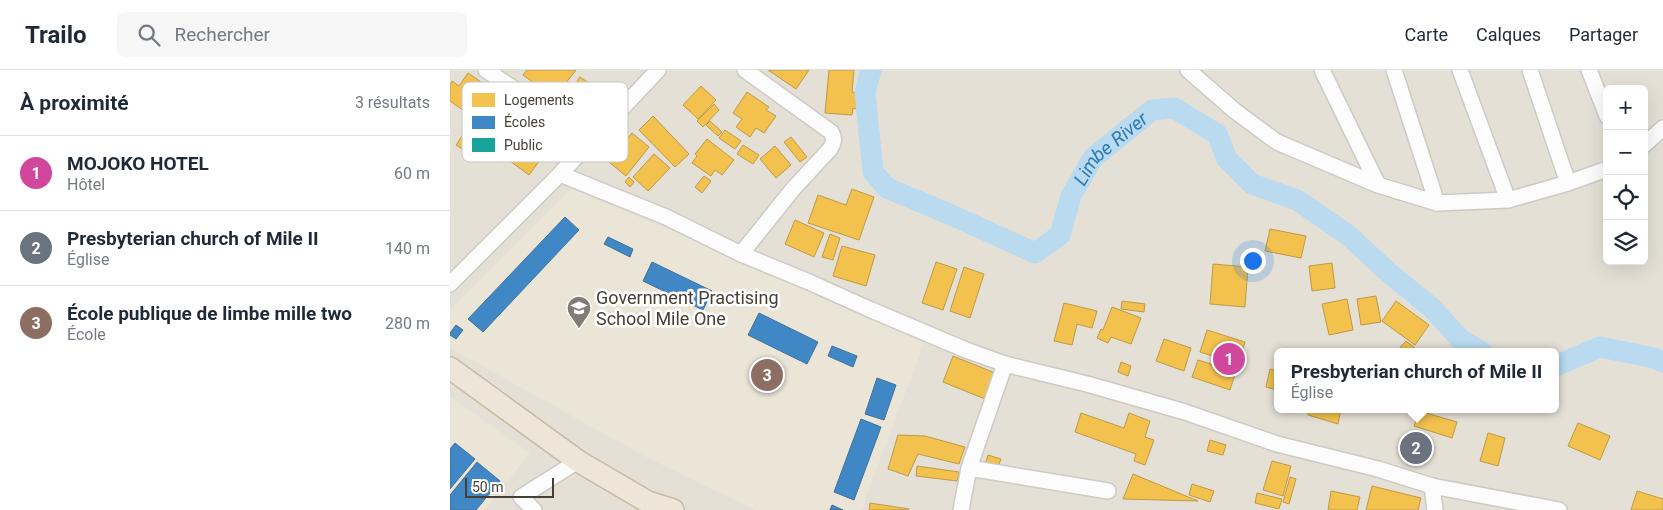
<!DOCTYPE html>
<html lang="fr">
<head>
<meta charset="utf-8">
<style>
	body { margin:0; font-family:Roboto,sans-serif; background:#f6f6f7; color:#1f2937 }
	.controls { position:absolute; right:15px; top:15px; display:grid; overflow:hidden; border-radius:8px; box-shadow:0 5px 20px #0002 }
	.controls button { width:45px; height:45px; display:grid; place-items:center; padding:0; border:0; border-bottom:1px solid #e0e1e3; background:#fff; color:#1f2937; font:25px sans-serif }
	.scale { position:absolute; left:15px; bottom:12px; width:89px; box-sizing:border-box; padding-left:5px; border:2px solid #463f35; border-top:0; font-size:14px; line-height:18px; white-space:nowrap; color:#463f35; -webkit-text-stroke:4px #fff; paint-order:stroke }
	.you { position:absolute; left:802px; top:190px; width:18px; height:18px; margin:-12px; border:4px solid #fff; border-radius:50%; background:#1a73e8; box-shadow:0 0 0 8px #1a73e833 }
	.badge { display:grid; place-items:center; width:32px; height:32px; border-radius:50%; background:#111827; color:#fff; font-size:16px; font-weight:700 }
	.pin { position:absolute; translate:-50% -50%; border:2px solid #fff; box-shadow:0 1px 5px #0006 }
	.popup { position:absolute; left:824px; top:278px; width:285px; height:65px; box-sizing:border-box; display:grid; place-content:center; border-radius:8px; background:#fff; filter:drop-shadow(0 1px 4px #0005); font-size:16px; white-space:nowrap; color:#747a83 }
	.popup b { font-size:19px; color:#1f2937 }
	.popup::after { content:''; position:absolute; left:50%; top:100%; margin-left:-10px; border:10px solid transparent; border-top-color:#fff }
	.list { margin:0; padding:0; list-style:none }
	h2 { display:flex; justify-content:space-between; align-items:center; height:65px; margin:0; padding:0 20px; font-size:21px }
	h2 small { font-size:16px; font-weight:400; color:#747a83 }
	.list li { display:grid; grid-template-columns:32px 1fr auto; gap:15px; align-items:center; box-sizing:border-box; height:75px; padding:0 20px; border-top:1px solid #e0e1e3 }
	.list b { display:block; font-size:19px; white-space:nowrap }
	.list p { margin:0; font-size:16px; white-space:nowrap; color:#747a83 }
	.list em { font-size:16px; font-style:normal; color:#747a83 }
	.icon { flex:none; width:28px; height:28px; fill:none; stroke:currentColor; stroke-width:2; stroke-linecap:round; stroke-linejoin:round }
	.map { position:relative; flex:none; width:1213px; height:440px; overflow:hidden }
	header { display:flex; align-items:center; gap:30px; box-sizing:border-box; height:70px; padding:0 25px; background:#fff; border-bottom:1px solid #e0e1e3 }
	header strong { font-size:24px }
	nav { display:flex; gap:28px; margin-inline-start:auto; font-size:18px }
	.search { width:350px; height:45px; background:#f6f6f7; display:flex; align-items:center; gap:12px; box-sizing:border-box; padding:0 18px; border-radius:8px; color:#747a83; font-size:19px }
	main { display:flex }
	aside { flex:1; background:#fff }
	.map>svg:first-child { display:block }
	.residential { fill:#e4e0d6; fill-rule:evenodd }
	.education { fill:#ebe5d8 }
	.homes { fill:#f2c14e; stroke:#be9a46 }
	.schools { fill:#3f88c5; stroke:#41729a }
	.public { fill:#17a398; stroke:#25857a }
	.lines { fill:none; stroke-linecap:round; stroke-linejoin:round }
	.river { stroke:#b9daef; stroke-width:21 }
	.minor-casing { stroke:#cccac5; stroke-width:18 }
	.highway-casing { stroke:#c8baa4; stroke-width:24 }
	.minor { stroke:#fdfcfc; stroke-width:15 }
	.highway { stroke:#ece5d8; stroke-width:21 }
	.labels { text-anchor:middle; stroke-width:5; stroke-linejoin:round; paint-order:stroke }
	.poi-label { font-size:18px; fill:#463f35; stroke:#fff; text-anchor:start }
	.water-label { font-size:19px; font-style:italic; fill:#2d7cb2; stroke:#fff }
	.key { fill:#fff; stroke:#c8c5c2; stroke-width:1 }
	.key-label { font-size:14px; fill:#463f35 }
</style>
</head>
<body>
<header>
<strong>Trailo</strong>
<div class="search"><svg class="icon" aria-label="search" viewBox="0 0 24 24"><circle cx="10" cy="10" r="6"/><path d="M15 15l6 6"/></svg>Rechercher</div>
<nav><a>Carte</a><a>Calques</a><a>Partager</a></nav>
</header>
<main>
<aside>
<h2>À proximité<small>3 résultats</small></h2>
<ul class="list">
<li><span class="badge" style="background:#d1479c">1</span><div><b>MOJOKO HOTEL</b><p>Hôtel</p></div><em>60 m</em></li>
<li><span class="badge" style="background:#6b7280">2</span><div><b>Presbyterian church of Mile II</b><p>Église</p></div><em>140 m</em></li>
<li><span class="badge" style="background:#8d6e63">3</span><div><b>École publique de limbe mille two</b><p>École</p></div><em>280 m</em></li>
</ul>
</aside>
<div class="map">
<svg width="1213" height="440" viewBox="0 0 1213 440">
	<rect width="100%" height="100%" fill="#f0eee9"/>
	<path class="residential" d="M0,0H1213V440H0ZM1157,19H1194V191H1157ZM827,282H1105V339H827Z"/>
	<g class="education">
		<path d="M121,119L292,190L474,273L411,440H305L194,386L0,278V240Z"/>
		<path d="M0,327L80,383L34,440H0Z"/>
	</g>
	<g class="homes">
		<path d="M77,0H126L104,28L73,5Z"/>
		<path d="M318,0H359L346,19Z"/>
		<path d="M379,0H404L402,22L408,23L407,39L403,38L402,45L375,43Z"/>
		<path d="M18,3L40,18L31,31L34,33L24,48L0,31V15L2,11L9,16Z"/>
		<path d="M130,7L156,25L134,56L108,38Z"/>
		<path d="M251,16L266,30L248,49L233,35Z"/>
		<path d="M297,22L319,37L316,40L326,46L314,63L306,58L300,67L286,57L292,49L283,43Z"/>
		<path d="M264,34L269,40L253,57L247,51Z"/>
		<path d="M203,46L239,84L225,97L189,60Z"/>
		<path d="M23,50L43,63L26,88L6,75Z"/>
		<path d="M260,51L272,62L268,66L256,55Z"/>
		<path d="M88,53L107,67L79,105L60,91Z"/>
		<path d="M275,60L291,71L285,79L269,68Z"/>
		<path d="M182,63L199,77L176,106L159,92Z"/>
		<path d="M341,67L357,87L350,92L334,72Z"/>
		<path d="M257,69L284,90L272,105L265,100L261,106L242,93L247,86L245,84Z"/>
		<path d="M293,75L309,85L303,94L287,84Z"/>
		<path d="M325,76L341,95L326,108L310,89Z"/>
		<path d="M204,84L220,98L198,121L183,107Z"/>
		<path d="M254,106L261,111L252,123L245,117Z"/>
		<path d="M179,107L184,112L180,117L175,112Z"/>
		<path d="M402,119L424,127L409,170L358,153L368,125L396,135Z"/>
		<path d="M345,150L374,163L364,187L335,174Z"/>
		<path d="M820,159L856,166L851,188L815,181Z"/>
		<path d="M380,164L390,168L383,190L372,187Z"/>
		<path d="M392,176L425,185L416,216L383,206Z"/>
		<path d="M486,192L507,199L493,240L472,233Z"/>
		<path d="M882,193L885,218L862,221L859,196Z"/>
		<path d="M763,194L798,197L795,237L760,234Z"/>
		<path d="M514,197L534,204L520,248L500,241Z"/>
		<path d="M926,226L931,252L911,255L907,229Z"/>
		<path d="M897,229L903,260L879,265L872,234Z"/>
		<path d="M672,231L695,234L694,242L671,239Z"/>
		<path d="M946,231L979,255L965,275L932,251Z"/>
		<path d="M614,233L647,241L642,258L627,254L622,275L604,271Z"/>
		<path d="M662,237L691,248L681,274L661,267L658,273L647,268L651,259L653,260Z"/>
		<path d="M757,260L795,272L780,320L742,307L748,290L767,296L769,288L750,282Z"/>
		<path d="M714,269L741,278L734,301L706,291Z"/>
		<path d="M956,271L964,277L960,282H946Z"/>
		<path d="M503,286L545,303L535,329L493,312Z"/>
		<path d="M671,292L681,296L678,306L668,302Z"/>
		<path d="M820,299L827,301V320L816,317Z"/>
		<path d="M829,339H844L843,343Z"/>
		<path d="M859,339H891L888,354L858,345Z"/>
		<path d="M969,341L1007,352L1002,368L964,356Z"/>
		<path d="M631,343L674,358L679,343L700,351L695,367L704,370L695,395L684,391L686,384L625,362Z"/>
		<path d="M1128,353L1160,366L1150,390L1118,376Z"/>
		<path d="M1038,363L1055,368L1048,396L1030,391Z"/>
		<path d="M448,365L475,366L515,377L509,394L468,384L458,406L438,399Z"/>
		<path d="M760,370L776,375L773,385L757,381Z"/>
		<path d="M538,385L551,389L546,402L534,398Z"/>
		<path d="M822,391L841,396L833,426L813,420Z"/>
		<path d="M467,396L509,402L507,411L466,406Z"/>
		<path d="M683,404L748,431L673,429Z"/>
		<path d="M840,407L846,409L839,434L833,432Z"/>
		<path d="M742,414L764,421L760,432L739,425Z"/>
		<path d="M922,416L971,428L968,440H916Z"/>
		<path d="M881,421L910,427L907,440H878Z"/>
		<path d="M1187,421L1213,429V440H1181Z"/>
		<path d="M807,423L832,429L829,439L805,433Z"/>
		<path d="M420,433L459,439V440H419Z"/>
	</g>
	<g class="schools">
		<path d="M115,147L129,160L33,262L18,249Z"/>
		<path d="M158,167L183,179L180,187L154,174Z"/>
		<path d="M202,192L262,221L253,240L193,211Z"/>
		<path d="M309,243L368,272L357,294L298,265Z"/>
		<path d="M6,255L13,260L6,269L0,265V263Z"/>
		<path d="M382,276L407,286L403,297L378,286Z"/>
		<path d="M427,308L446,315L434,350L415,344Z"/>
		<path d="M411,349L431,357L404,430L384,422Z"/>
		<path d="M5,373L25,389L0,419V379Z"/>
		<path d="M27,392L50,411L26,440H0V425Z"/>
		<path d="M382,435L393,440H380Z"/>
	</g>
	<path class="public" d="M958,370L980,374L976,393L954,389Z"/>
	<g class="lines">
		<g class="river">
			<path id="s1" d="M421,0L415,22L423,102L437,118L506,147L585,183L610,165L621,126L643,88L702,40L724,38L767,64L777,89L802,114L847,130L898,165L939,203L982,238L1010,269L1032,282"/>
			<path d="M1105,296L1150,277L1204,288L1213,292"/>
		</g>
		<defs>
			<g id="minor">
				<path d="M36,0L141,71"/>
				<path d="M738,0L785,41L827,72L928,115L987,133L1058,130L1118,113L1157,99"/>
				<path d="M872,0L928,115"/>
				<path d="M944,0L987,133"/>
				<path d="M1010,0L1058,130"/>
				<path d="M1080,0L1118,113"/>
				<path d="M1139,0L1157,46"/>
				<path d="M1194,75L1213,58"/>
				<path d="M110,104L216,147L291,184L359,212L419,239L516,280L555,294L637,314L735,342L827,374L928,399L982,416L985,440"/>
				<path d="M291,184L343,119L380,79C384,72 385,69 381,62L295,0"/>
				<path d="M0,214L110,104L208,0"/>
				<path d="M519,398L658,421"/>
				<path d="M982,416L1109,440"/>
				<path d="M84,440L71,427L128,391"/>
				<path d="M511,440L519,398L555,294"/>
			</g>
			<path id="highway" d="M0,298L128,391L198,432L223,440"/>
		</defs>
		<use href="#minor" class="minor-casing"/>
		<use href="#highway" class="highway-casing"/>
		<use href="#minor" class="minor"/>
		<use href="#highway" class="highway"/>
	</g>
	<defs>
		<symbol id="school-pin" viewBox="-11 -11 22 30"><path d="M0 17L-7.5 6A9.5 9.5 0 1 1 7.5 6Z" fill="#827c74" stroke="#fff"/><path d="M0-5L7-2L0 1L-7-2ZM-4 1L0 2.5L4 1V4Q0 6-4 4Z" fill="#fff"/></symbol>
	</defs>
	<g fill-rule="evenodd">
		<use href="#school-pin" x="115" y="224" width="28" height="38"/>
	</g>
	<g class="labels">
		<g class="poi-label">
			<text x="146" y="234">Government Practising<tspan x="146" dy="21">School Mile One</tspan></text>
		</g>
		<g class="water-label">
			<text dy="7" stroke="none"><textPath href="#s1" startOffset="420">Limbe River</textPath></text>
		</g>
	</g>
	<rect x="12" y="12" width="166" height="80" rx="8" class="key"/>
	<rect x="22" y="23" width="23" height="14" fill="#f2c14e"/>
	<rect x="22" y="46" width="23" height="13" fill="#3f88c5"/>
	<rect x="22" y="68" width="23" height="14" fill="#17a398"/>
	<g class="key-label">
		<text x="54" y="35">Logements</text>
		<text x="54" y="57">Écoles</text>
		<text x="54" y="80">Public</text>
	</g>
</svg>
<div class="controls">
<button>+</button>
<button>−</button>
<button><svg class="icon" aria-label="locate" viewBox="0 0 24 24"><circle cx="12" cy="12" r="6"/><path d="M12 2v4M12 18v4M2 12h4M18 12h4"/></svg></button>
<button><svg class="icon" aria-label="layers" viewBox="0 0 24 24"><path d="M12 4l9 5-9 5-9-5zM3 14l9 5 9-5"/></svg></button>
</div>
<div class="scale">50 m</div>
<div class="you"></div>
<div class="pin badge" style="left:779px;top:289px;background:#d1479c">1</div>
<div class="pin badge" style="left:966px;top:378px;background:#6b7280">2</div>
<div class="popup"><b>Presbyterian church of Mile II</b>Église</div>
<div class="pin badge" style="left:317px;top:305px;background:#8d6e63">3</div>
</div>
</main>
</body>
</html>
